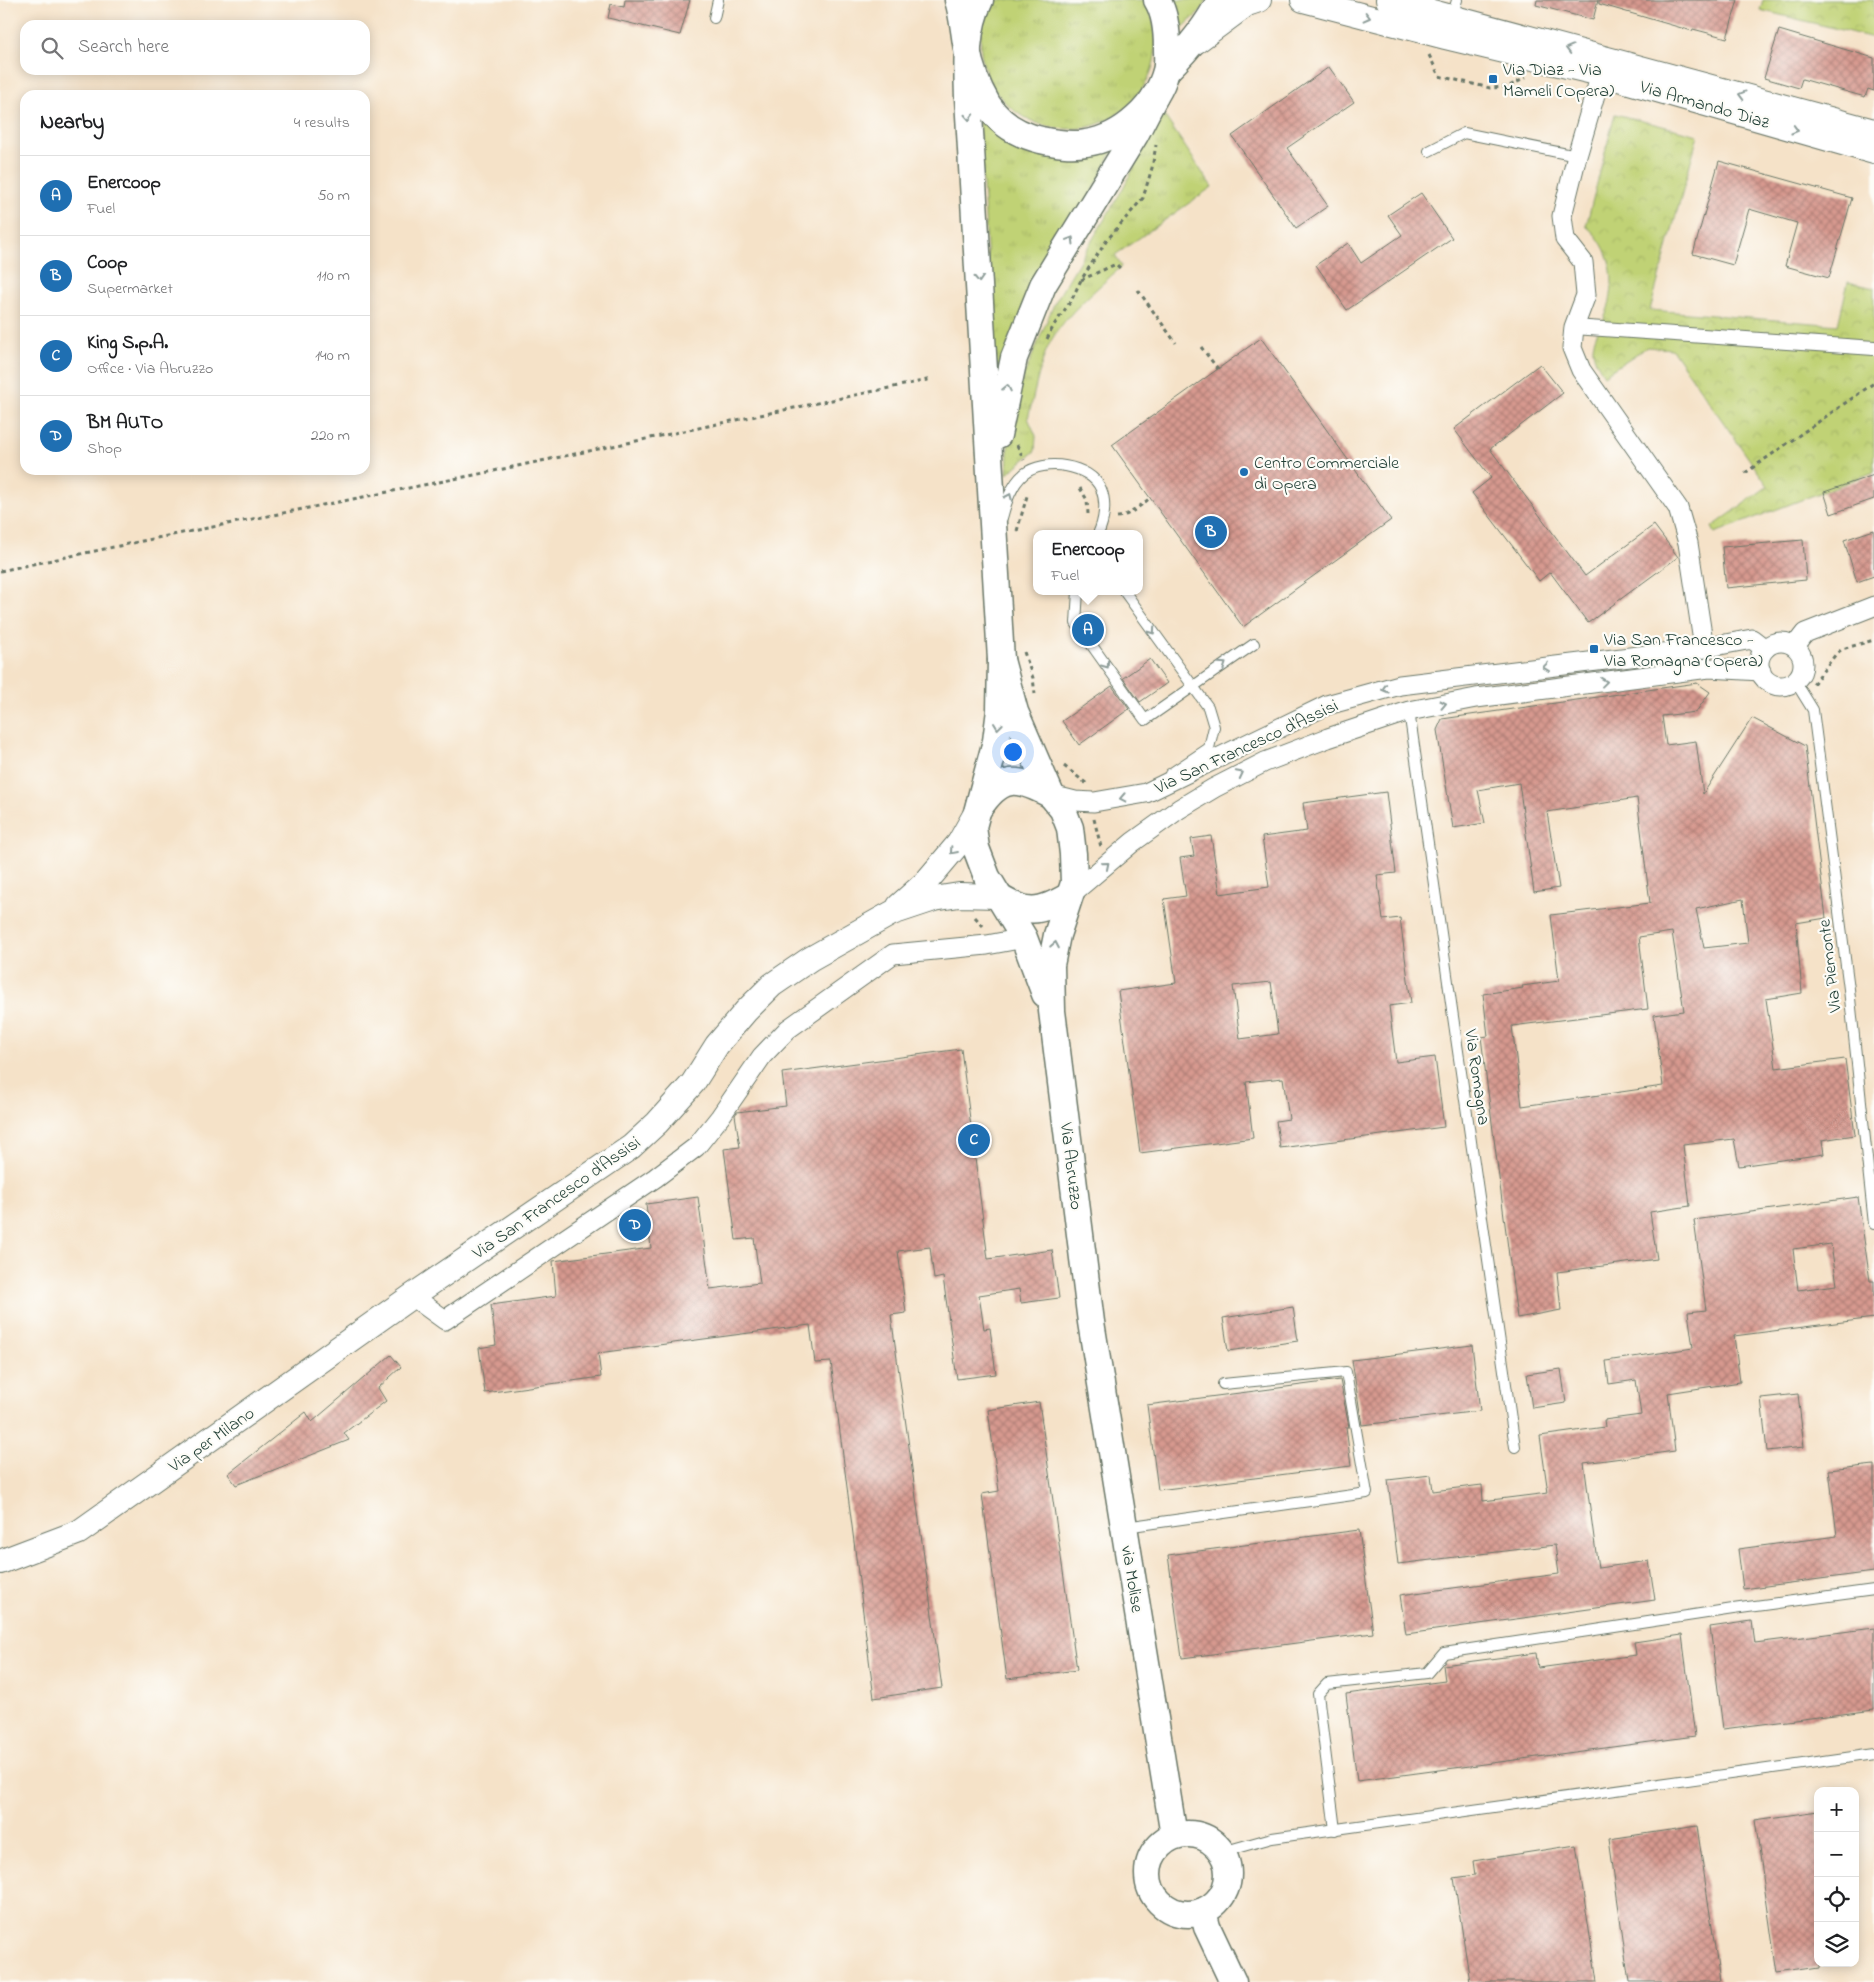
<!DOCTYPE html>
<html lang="en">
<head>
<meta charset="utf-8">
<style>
	body { margin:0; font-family:"Indie Flower",sans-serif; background:#f6f6f6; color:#202124 }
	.controls { position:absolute; right:15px; bottom:15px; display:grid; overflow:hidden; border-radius:10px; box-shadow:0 2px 12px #0003 }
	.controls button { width:45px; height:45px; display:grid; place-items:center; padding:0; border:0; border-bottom:1px solid #e0e0e0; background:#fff; color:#202124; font:25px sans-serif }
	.you { position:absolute; left:1012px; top:751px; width:18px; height:18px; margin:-12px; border:4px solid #fff; border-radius:50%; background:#1a73e8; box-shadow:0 0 0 8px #1a73e833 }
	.badge { display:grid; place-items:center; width:32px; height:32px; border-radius:50%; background:#1f6fb2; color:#fff; font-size:16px; font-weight:700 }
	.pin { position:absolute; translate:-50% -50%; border:2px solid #fff; box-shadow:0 1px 5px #0006 }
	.popup { position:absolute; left:1033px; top:530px; width:110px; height:65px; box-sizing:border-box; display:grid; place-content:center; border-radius:10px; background:#fff; filter:drop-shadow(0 1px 4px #0005); font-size:16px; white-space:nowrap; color:#757577 }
	.popup b { font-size:19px; color:#202124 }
	.popup::after { content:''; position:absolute; left:50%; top:100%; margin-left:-10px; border:10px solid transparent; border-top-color:#fff }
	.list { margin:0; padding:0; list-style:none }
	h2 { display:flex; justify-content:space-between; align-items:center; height:65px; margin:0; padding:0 20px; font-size:21px }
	h2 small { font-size:16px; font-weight:400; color:#757577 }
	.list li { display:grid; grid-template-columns:32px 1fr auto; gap:15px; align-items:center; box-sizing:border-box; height:80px; padding:0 20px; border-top:1px solid #e0e0e0 }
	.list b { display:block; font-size:19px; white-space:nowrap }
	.list p { margin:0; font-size:16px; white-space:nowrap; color:#757577 }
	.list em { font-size:16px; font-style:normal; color:#757577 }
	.icon { flex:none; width:28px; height:28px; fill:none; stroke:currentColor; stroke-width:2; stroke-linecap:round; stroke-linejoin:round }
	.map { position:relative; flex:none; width:1874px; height:1982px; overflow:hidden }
	.search { position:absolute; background:#fff; box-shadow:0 2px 12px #0003; left:20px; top:20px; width:350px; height:55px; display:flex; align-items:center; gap:12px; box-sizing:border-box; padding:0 18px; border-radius:15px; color:#757577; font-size:19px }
	.panel { position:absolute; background:#fff; box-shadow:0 2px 12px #0003; left:20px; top:90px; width:350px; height:385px; border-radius:15px }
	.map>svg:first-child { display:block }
	.grass { fill:url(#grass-tufts); stroke:#708854 }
	.park { fill:url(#park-crowns); stroke:#708854 }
	.building { fill:url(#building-cross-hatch); fill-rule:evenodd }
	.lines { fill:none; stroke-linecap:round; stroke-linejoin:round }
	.service-casing { stroke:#6a7768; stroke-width:12 }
	.pedestrian-casing { stroke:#6a7768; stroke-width:16 }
	.minor-casing { stroke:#6a7768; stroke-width:21 }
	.tertiary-casing { stroke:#6a7768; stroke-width:26 }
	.secondary-casing { stroke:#6a7768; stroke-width:29 }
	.path { stroke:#6a7768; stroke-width:3; stroke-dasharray:4 4; stroke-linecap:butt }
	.service { stroke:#fff; stroke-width:10 }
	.pedestrian { stroke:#fff; stroke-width:14 }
	.minor { stroke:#fff; stroke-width:19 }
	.tertiary { stroke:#fff; stroke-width:24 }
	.secondary { stroke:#fff; stroke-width:26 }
	.oneway { stroke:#8f9e9a }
	.poi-dot { fill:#1f6fb2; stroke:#fdfcf7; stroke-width:2 }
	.labels { text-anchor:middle; stroke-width:4.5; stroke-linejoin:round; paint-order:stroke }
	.poi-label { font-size:18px; fill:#1f3d34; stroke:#fdfcf7; text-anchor:start }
	.street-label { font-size:18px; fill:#1f3d34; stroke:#fdfcf7 }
</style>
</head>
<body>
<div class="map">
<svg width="1874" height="1982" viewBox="0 0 1874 1982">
	<defs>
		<pattern id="grass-tufts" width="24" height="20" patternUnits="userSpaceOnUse" patternTransform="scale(1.25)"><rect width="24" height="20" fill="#c0d275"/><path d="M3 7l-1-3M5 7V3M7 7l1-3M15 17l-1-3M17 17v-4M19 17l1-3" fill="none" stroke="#a5b566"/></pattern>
		<pattern id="park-crowns" width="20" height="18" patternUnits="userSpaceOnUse" patternTransform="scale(1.25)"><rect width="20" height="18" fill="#c0d275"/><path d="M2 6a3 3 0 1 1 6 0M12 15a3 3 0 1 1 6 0" fill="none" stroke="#a5b566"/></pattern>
		<pattern id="building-cross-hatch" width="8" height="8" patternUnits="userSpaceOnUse" patternTransform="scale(1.25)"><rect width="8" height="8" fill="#d7998f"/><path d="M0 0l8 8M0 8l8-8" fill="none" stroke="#ae7e76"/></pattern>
	</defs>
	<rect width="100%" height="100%" fill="#fdfcf7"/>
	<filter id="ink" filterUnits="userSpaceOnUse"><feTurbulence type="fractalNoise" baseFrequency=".02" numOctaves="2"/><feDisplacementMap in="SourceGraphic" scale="10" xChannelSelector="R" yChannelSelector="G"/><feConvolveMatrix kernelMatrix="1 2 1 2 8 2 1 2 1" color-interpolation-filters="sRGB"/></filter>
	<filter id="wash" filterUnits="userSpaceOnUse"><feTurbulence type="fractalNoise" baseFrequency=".0096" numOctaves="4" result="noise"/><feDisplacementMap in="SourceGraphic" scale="20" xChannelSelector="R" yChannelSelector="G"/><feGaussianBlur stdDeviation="1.12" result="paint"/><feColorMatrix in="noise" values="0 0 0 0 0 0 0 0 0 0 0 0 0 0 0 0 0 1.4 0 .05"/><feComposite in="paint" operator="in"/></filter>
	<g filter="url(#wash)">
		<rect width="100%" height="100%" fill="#f5e2c8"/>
		<g class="grass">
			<path d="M992,0H1146C1158,29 1161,58 1144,86C1089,172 961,118 983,21C985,14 989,7 992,0Z"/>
			<path d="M1171,0H1207L1200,12L1182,28L1179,27Z"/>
			<path d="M978,108L995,128L1115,146L996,386Z"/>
			<path d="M1162,112L1212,187L1115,255L1122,266C1096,290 1060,318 1046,351C1038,372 1034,396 1028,418L1036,436L1035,451L1007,474L1009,431L1014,399L1054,304L1122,190Z"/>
		</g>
		<g class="park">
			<path d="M1763,0H1874V38L1760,10Z"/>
			<path d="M1615,114L1698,135L1650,310L1838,325L1848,282L1874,288V472L1715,533L1712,527L1768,486L1672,349L1647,347L1604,375C1599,367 1594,360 1593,350C1592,339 1602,324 1606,314C1618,283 1612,247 1586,226Z"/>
		</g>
		<g id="blocks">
			<g class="building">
				<path d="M625,0H690L680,35L608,18L611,4L624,7Z"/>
				<path d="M1537,0H1598L1593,20L1536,5Z"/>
				<path d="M1599,0H1738L1727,38L1693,29L1692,31L1599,4Z"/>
				<path d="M1779,30L1874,58V91L1868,89L1865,97L1802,79L1799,88L1764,78Z"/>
				<path d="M1329,67L1354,102L1287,148L1328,206L1296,228L1232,136Z"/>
				<path d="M1719,161L1852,198L1829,278L1785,266L1797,223L1749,209L1733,265L1693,254Z"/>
				<path d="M1421,193L1452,238L1347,310L1316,265L1348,243L1361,263L1402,235L1388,215Z"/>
				<path d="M1261,338L1391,520L1243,627L1112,445Z"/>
				<path d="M1540,364L1563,393L1490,449L1585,576L1654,525L1678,557L1588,623L1550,572L1539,581L1472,493L1491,478L1454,429Z"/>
				<path d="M1874,475V499L1831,514L1824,492Z"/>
				<path d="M1874,530V576L1857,582L1844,540Z"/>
				<path d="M1803,540L1806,580L1726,588L1722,547Z"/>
				<path d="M1150,659L1167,683L1140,702L1123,678Z"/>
				<path d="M1697,683L1710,692L1696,712L1662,716L1666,745L1696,741L1703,794L1752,718L1805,746L1826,918L1796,923L1802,993L1766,999L1776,1068L1845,1059L1855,1135L1822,1140L1824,1154L1739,1166L1734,1139L1683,1145L1690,1206L1650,1212L1657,1259L1557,1272L1561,1310L1517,1318L1481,1037L1488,1036L1483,994L1523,988L1522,986L1559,981L1551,915L1650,903L1637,798L1547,812L1559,888L1534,892L1519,783L1478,790L1485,823L1453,828L1437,730L1442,719ZM1743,899L1748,943L1704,948L1696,909ZM1672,932L1684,1011L1654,1015L1663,1086L1522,1106L1512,1026L1648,1009L1639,937Z"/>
				<path d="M1112,686L1129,709L1079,745L1062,721Z"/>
				<path d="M1386,792L1396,873L1377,875L1383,920L1400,918L1411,1003L1389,1006L1396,1062L1435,1057L1444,1127L1280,1148L1276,1121L1289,1119L1283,1078L1246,1082L1253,1138L1140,1153L1118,991L1176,983L1164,899L1186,896L1180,858L1194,856L1191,839L1211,836L1220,894L1269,887L1262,837L1307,831L1303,803ZM1271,982L1278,1034L1240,1039L1233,986Z"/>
				<path d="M961,1049L988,1259L1052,1250L1059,1298L1021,1303L1019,1289L979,1295L984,1329L990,1328L996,1374L957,1379L943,1277L934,1279L930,1247L898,1251L906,1313L891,1315L942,1688L874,1698L831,1362L815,1363L810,1325L598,1353L601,1377L485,1393L479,1348L496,1345L491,1305L556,1296L553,1261L651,1248L646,1204L698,1197L710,1289L760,1283L754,1238L736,1240L724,1149L740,1147L735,1115L737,1112L786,1106L782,1073Z"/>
				<path d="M1858,1197L1870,1281H1874V1318L1734,1336L1740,1382L1668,1393L1675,1451L1584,1463L1598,1568L1649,1561L1655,1600L1406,1634L1400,1595L1559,1574L1555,1545L1398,1564L1388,1480L1431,1475L1433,1491L1482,1485L1483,1501L1548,1493L1540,1436L1605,1427L1604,1420L1641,1415L1636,1380L1609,1384L1606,1361L1693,1348L1688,1312L1706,1310L1694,1220ZM1831,1244L1837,1285L1798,1290L1793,1249Z"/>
				<path d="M1293,1307L1298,1341L1228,1351L1223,1318Z"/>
				<path d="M1472,1345L1480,1411L1362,1425L1352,1360Z"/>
				<path d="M391,1355L401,1367L378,1388L386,1401L344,1433L349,1440L236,1485L228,1474L306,1412L312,1422Z"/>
				<path d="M1561,1369L1566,1403L1532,1408L1527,1374Z"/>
				<path d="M1340,1380L1349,1427H1346L1351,1466L1158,1490L1147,1405Z"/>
				<path d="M1798,1394L1804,1447L1767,1451L1761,1398Z"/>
				<path d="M1039,1402L1077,1670L1007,1679L982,1494L999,1491L988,1410Z"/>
				<path d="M1874,1465V1572L1743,1589L1738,1549L1837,1536L1829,1470Z"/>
				<path d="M1359,1530L1373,1633L1182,1658L1168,1555Z"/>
				<path d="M1752,1621L1755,1643L1874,1628V1710L1723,1729L1710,1627Z"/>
				<path d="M1682,1635L1695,1736L1357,1781L1346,1694L1445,1681L1443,1665L1536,1653L1538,1668L1636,1655L1634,1642Z"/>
				<path d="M1818,1811V1968L1777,1974L1755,1820Z"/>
				<path d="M1697,1826L1720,1982H1629L1609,1839Z"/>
				<path d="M1576,1845L1597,1982H1470L1454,1878L1475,1875L1473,1861Z"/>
			</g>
		</g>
	</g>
	<g filter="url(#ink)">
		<use href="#blocks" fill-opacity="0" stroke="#6a7768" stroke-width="1"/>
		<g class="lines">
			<defs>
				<g id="service">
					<path d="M714,18L718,0"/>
					<path d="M1452,18L1457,0"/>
					<path d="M1429,151L1464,133L1577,156"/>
					<path d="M1002,518C1006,503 1011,485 1024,474C1044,458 1090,464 1101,489C1107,503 1104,521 1098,534"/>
					<path d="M1078,591L1076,623L1145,720L1254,644"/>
					<path d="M1124,591L1208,707L1214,727L1209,748L1170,774"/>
					<path d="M1795,681L1813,710L1849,989L1874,1224"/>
					<path d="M1409,711L1515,1447"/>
					<path d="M1125,1527L1367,1493L1346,1372L1223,1384"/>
					<path d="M1335,1830L1318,1694L1327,1684L1427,1673L1444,1653L1733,1609L1874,1590"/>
					<path d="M1222,1852L1272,1838L1874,1754"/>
				</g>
				<path id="pedestrian" d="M1574,327L1874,348"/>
				<g id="minor">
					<path d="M1601,74L1577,156L1562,216L1565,239L1583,262L1586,295L1574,327L1572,348L1581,370L1678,508L1688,543L1704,648"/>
					<circle cx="1781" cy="664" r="22"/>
					<path d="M1795,646L1805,633L1874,606"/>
					<path d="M1051,795L1075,801L1094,802L1146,793L1327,705L1400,685L1704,648L1752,639L1765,649"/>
					<path d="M1069,896L1133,842L1179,809L1214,788L1265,762L1328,738L1409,711L1476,698L1709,668L1761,671"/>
					<path d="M412,1296L445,1320L655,1178L696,1147L720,1117L762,1056L788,1029L893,954L987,945L1024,938"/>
				</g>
				<g id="tertiary">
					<path d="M1303,0L1445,37L1601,74L1874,152"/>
					<path d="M1388,0L1874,131"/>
					<path d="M1197,41L1247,4L1259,0"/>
					<path d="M899,906L926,882L959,843L977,811"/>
					<path d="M0,1562L79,1532L412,1296L631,1147L657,1123L693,1083L717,1045L746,1011L772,985L810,959L892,913L934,899L959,895L997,896"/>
				</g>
				<g id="secondary">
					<path d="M958,0C963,16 964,33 967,49C970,69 978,88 988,105C1000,124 1020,135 1041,140C1055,143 1071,146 1086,143C1122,138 1157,106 1166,71C1168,64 1167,55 1167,48C1167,33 1165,13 1157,0"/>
					<path d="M980,0C965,30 967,65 968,98L1001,660L1000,710L996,741L973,827L976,848L987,877L1024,938L1045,994"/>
					<path d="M1167,70C1188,49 1207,27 1220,0"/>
					<path d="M998,435L1014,358L1043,285L1135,135L1155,96"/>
					<path d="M1001,660L1015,712L1051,795L1063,810L1070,828L1073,854L1074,883L1057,935L1051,965L1052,1011L1091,1322L1174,1836"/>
					<path d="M979,808C1002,774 1017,777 1051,795"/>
					<path d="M997,896C1026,915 1040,913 1069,896"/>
					<circle cx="1188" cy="1874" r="40"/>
					<path d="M1203,1911L1207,1927L1233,1982"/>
				</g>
			</defs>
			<use href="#service" class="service-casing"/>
			<use href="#pedestrian" class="pedestrian-casing"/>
			<use href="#minor" class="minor-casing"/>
			<use href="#tertiary" class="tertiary-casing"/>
			<use href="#secondary" class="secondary-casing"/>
			<g class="path">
				<path d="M1429,55L1439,76L1490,88L1507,87L1526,78"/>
				<path d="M1081,280L1116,264L1120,268"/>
				<path d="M1138,290L1176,343"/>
				<path d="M1047,339L1054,325L1071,301L1081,280L1107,240L1143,198L1152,168L1156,145"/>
				<path d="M1201,347L1218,369"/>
				<path d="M1017,445L1024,460"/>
				<path d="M1745,473L1874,383"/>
				<path d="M1080,488L1087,500L1088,514"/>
				<path d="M1117,517C1129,516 1140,506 1150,498"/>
				<path d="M1017,531L1027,496"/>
				<path d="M0,571L147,540L484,473L932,379"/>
				<path d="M1024,652L1033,678L1035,694"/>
				<path d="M1813,684L1836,654L1842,649L1874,640"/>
				<path d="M1064,766L1087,784"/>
				<path d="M1094,819L1101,847"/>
				<path d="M975,917L984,927"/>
			</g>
			<use href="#service" class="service"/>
			<use href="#pedestrian" class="pedestrian"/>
			<use href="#minor" class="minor"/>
			<use href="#tertiary" class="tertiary"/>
			<use href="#secondary" class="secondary"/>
		</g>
		<defs><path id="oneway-chevron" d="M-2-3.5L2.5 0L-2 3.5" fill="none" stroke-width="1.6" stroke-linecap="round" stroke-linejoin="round" transform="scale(1.25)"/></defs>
		<g class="oneway">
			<use href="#oneway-chevron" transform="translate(1367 17) rotate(14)"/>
			<use href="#oneway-chevron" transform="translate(1569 49) rotate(-165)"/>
			<use href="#oneway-chevron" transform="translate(1742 95) rotate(-165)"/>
			<use href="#oneway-chevron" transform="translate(969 117) rotate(87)"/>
			<use href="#oneway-chevron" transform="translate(1795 130) rotate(16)"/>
			<use href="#oneway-chevron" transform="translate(1071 240) rotate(-59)"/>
			<use href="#oneway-chevron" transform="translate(979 279) rotate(87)"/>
			<use href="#oneway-chevron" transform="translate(1007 388) rotate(-78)"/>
			<use href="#oneway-chevron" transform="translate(1009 497) rotate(-66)"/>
			<use href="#oneway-chevron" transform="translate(1152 631) rotate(55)"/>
			<use href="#oneway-chevron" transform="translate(1106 665) rotate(54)"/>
			<use href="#oneway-chevron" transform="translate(1223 665) rotate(-34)"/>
			<use href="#oneway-chevron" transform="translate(1546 667) rotate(173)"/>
			<use href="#oneway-chevron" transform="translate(1604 682) rotate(-7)"/>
			<use href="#oneway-chevron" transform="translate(1385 689) rotate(164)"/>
			<use href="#oneway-chevron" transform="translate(1443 704) rotate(-12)"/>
			<use href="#oneway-chevron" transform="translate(998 726) rotate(97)"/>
			<use href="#oneway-chevron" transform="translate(1240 774) rotate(-27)"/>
			<use href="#oneway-chevron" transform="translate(1123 798) rotate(169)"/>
			<use href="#oneway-chevron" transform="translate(953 851) rotate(131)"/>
			<use href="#oneway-chevron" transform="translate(1106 865) rotate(-40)"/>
			<use href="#oneway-chevron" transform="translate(1055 945) rotate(-79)"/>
		</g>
	</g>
	<g class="poi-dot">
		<rect x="1488" y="74" width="10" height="10" rx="2.5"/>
		<circle cx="1244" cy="472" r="5"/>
		<rect x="1589" y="644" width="10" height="10" rx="2.5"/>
	</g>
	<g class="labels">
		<g class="poi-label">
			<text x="1503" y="75">Via Diaz - Via<tspan x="1503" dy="21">Mameli (Opera)</tspan></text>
			<text x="1254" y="468">Centro Commerciale<tspan x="1254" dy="21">di Opera</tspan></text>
			<text x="1604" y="645">Via San Francesco -<tspan x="1604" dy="21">Via Romagna (Opera)</tspan></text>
		</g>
		<g class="street-label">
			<text transform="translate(1705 104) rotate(16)" y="6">Via Armando Diaz</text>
			<text transform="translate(1246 746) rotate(-25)" y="6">Via San Francesco d'Assisi</text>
			<text transform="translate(1829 966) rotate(-97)" y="6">Via Piemonte</text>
			<text transform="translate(1478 1077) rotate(82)" y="6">Via Romagna</text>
			<text transform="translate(1072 1166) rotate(83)" y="6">Via Abruzzo</text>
			<text transform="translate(556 1197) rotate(-35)" y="6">Via San Francesco d'Assisi</text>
			<text transform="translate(211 1439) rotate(-35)" y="6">Via per Milano</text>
			<text transform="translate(1133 1579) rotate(81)" y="6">via Molise</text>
		</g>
	</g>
</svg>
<div class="controls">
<button>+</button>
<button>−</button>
<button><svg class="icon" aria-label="locate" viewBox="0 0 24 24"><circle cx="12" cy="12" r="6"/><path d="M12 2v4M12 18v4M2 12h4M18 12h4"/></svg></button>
<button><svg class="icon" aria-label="layers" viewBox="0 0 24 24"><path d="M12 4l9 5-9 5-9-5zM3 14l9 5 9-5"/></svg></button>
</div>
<div class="you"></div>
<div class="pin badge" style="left:1088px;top:630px">A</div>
<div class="popup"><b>Enercoop</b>Fuel</div>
<div class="pin badge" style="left:1211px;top:532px">B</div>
<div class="pin badge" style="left:974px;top:1140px">C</div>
<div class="pin badge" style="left:635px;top:1225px">D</div>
<div class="search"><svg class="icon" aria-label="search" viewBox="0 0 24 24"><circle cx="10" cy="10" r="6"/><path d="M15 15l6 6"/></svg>Search here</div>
<section class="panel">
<h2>Nearby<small>4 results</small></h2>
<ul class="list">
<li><span class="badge">A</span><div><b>Enercoop</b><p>Fuel</p></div><em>50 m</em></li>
<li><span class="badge">B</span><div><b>Coop</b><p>Supermarket</p></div><em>110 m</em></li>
<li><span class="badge">C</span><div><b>King S.p.A.</b><p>Office · Via Abruzzo</p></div><em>140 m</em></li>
<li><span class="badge">D</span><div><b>BM AUTO</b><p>Shop</p></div><em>220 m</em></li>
</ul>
</section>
</div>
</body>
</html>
